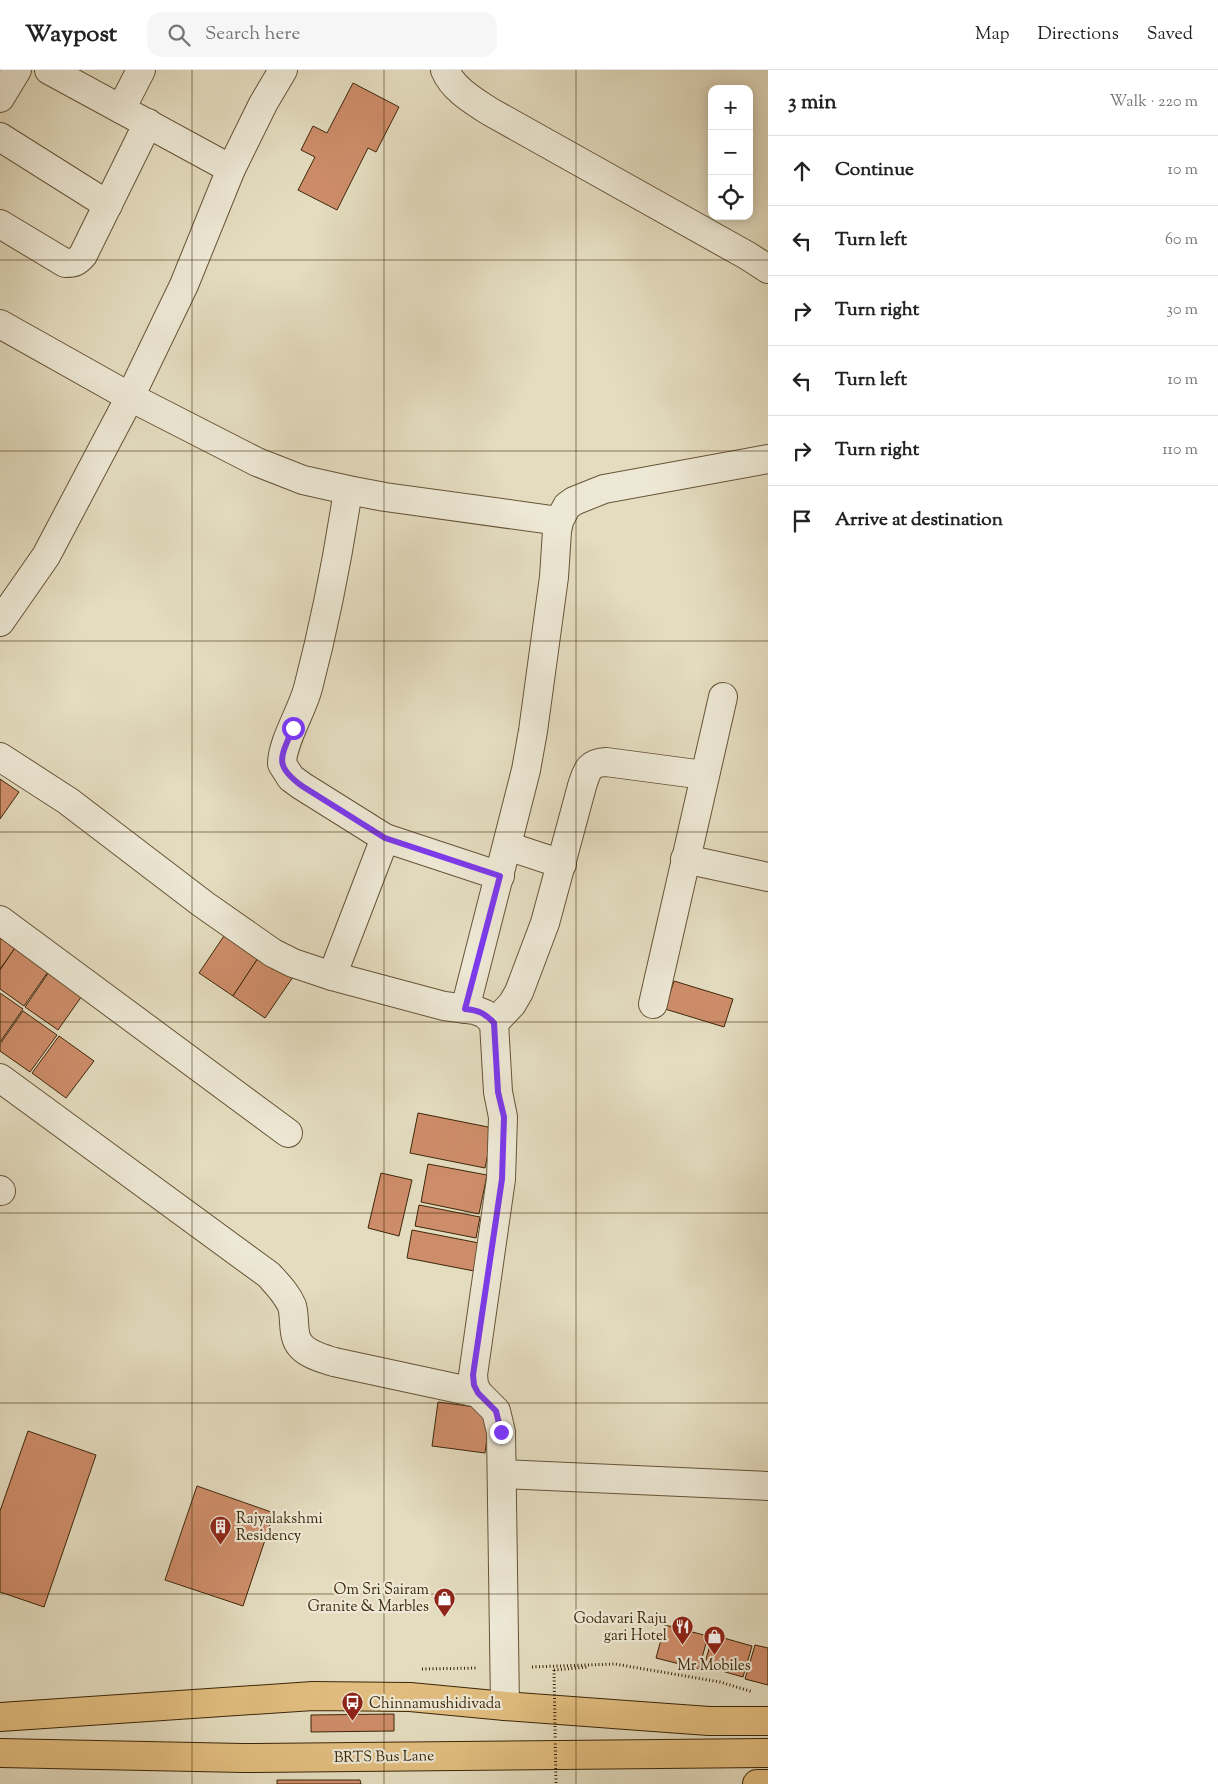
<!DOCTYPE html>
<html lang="en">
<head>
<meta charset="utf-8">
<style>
	body { margin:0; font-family:"Sorts Mill Goudy",serif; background:#f6f6f6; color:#222 }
	.controls { position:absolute; right:15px; top:15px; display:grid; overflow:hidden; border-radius:10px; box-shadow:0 2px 12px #0003 }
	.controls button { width:45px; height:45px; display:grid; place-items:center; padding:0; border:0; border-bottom:1px solid #e0e0e0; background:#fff; color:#222; font:25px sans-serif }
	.stop { position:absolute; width:15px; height:15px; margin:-11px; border:4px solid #7c3aed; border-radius:50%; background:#fff }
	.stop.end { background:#7c3aed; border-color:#fff; box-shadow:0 1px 5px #0008 }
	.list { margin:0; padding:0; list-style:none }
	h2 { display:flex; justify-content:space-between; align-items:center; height:65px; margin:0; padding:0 20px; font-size:21px }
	h2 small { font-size:16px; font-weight:400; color:#767676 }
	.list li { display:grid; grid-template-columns:32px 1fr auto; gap:15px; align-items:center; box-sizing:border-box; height:70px; padding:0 20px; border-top:1px solid #e0e0e0 }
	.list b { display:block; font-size:19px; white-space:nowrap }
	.list em { font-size:16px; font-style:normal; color:#767676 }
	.icon { flex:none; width:28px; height:28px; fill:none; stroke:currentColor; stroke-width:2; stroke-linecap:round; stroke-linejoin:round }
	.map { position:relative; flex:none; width:768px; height:1714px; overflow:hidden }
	header { display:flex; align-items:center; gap:30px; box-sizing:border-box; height:70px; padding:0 25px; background:#fff; border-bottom:1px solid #e0e0e0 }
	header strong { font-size:24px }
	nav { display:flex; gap:28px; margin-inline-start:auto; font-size:18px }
	.search { width:350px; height:45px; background:#f6f6f6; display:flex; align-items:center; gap:12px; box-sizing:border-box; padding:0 18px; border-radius:15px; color:#767676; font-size:19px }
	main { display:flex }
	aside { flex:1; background:#fff }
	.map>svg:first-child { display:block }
	.building { fill:#ce8d6a; stroke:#3c2709 }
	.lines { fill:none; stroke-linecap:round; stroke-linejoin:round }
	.street-casing { stroke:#665436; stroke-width:30 }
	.primary-casing { stroke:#3c2709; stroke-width:30 }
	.path { stroke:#3c2709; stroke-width:3; stroke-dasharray:1 2.5; stroke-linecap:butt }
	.street { stroke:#ede8d5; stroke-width:28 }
	.primary { stroke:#e2be80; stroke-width:28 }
	.path-bridge { stroke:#3c2709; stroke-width:3; stroke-dasharray:1 2.5; stroke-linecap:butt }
	.route { stroke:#7c3aed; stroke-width:6 }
	.grid { fill:none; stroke:#3c2709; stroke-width:1; stroke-opacity:0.55 }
	.labels { text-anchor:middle; stroke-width:4.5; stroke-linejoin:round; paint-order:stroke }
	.poi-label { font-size:15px; fill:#3c2709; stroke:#ede8d5; text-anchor:start }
	.street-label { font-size:15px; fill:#3c2709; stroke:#ede8d5 }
</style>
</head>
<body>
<header>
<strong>Waypost</strong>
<div class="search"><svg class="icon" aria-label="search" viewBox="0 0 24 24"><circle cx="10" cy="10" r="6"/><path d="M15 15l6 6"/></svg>Search here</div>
<nav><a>Map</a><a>Directions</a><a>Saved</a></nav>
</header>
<main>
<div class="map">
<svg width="768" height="1714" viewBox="0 0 768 1714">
	<rect width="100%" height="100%" fill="#e4dcbf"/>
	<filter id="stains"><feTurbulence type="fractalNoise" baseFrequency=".004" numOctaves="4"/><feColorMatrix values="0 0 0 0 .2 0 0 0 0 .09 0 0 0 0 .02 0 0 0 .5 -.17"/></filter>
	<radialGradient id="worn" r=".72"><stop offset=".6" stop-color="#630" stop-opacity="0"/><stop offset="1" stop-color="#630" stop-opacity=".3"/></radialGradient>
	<g class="building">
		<path d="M353,13L399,37L376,82L368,78L337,140L298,120L315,87L301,80L313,56L327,63Z"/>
		<path d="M0,709L19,722L0,749Z"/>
		<path d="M228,860L262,882L233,926L199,903Z"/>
		<path d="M0,862L18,874L0,899Z"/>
		<path d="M17,875L50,899L24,936L0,919V900Z"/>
		<path d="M262,882L295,904L265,948L233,926Z"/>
		<path d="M51,899L84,923L58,960L25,937Z"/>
		<path d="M674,911L733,929L724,957L665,939Z"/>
		<path d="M0,923L23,939L0,972Z"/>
		<path d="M23,941L57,965L30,1002L0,981V974Z"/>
		<path d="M59,966L94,991L66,1028L32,1003Z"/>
		<path d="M418,1043L493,1058L485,1098L410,1083Z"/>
		<path d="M428,1094L487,1105L479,1144L421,1132Z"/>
		<path d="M381,1103L412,1110L399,1166L368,1158Z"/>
		<path d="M419,1135L480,1147L476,1168L415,1156Z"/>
		<path d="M412,1160L479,1173L474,1201L407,1188Z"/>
		<path d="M438,1332L491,1339L485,1383L432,1376Z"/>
		<path d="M28,1361L96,1385L44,1537L0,1522V1441Z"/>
		<path d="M197,1416L274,1443L243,1536L165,1510Z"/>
		<path d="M665,1555L708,1566L699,1599L656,1588Z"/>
		<path d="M713,1565L752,1576L743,1607L704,1596Z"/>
		<path d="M755,1575L768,1578V1615L745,1609Z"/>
		<path d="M394,1644V1661L311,1662V1645Z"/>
		<path d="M277,1710H360L361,1714H277Z"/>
	</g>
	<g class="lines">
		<defs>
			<g id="street">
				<path d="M49,0L231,99"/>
				<path d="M445,0C453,19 472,30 489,41L748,186L768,199"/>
				<path d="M0,28L17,0"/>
				<path d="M121,39L141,0"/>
				<path d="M0,67L108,135"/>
				<path d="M0,154L65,193C74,193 77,192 83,185L148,53"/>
				<path d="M0,254L130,327L257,392L303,410L348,420L385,427L559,451"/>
				<path d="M348,420C338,487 325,553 308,618C302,641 282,672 282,694L291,708L302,716L385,768L500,806"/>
				<path d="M0,552L46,486L130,327L184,215L231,99L263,34L283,0"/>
				<path d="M0,687L68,731L203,834L273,883L293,893L332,906L444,936L475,940L485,944L494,953L498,1022L503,1047L501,1109L473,1305L474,1315L478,1323L496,1341L501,1362L505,1636"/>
				<path d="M507,776L562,794"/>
				<path d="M685,789L768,807"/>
				<path d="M0,850L288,1063"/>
				<path d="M332,906L385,768"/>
				<path d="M653,934L723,627"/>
				<path d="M465,939L526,700L533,661L554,507L557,461L559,451L567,436L574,431L604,419L768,389"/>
				<path d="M494,953L512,934L519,922L545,853L582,716C587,701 588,693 606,692L704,705"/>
				<path d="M0,1008L269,1205C278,1215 287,1224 292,1236C295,1247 293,1257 296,1267C300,1283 321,1288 334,1292L478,1323"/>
				<path d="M0,1120L1,1121"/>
				<path d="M502,1404L768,1416"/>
			</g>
			<g id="primary">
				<path d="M0,1647L313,1626L410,1627L505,1636L640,1646L709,1651H768"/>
				<path d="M0,1683L243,1688L768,1683"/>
				<path d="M757,1714H768"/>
			</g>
		</defs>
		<use href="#street" class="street-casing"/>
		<use href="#primary" class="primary-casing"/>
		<g class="path">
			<path d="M532,1597L615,1594L720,1612L753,1622"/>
			<path d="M422,1599L478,1598"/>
			<path d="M554,1600L588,1597"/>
		</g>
		<use href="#street" class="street"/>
		<use href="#primary" class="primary"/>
		<path class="path-bridge" d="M554,1600L556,1714"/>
	</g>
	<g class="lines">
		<path class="route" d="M293,658C281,687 273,695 302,716L385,768L500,806L465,939C478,940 485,943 494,953L498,1022L504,1047L502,1109L473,1305L474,1315L478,1323L496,1341L501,1362"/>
	</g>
	<path class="grid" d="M192,0V1714M384,0V1714M576,0V1714M0,190H768M0,381H768M0,571H768M0,762H768M0,952H768M0,1143H768M0,1333H768M0,1524H768"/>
	<defs>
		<symbol id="building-pin" viewBox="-11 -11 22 30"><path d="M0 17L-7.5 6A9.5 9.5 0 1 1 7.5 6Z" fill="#8f2418" stroke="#ede8d5"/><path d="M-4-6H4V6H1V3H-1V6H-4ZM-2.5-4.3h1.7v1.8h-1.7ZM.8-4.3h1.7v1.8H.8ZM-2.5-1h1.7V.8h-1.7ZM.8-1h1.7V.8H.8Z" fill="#fff"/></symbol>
		<symbol id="shop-pin" viewBox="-11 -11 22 30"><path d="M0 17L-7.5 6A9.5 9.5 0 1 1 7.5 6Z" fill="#8f2418" stroke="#ede8d5"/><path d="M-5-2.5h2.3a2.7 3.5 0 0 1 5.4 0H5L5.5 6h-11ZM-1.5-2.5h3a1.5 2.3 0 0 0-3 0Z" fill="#fff"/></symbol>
		<symbol id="restaurant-pin" viewBox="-11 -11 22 30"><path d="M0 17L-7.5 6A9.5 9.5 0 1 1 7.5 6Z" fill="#8f2418" stroke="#ede8d5"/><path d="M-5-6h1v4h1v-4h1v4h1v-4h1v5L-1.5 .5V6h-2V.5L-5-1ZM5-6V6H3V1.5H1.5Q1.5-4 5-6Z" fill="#fff"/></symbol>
		<symbol id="bus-pin" viewBox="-11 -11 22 30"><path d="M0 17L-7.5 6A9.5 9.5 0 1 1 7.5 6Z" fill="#8f2418" stroke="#ede8d5"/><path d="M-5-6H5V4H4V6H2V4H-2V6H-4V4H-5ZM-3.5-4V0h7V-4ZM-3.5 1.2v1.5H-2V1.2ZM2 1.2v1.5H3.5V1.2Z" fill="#fff"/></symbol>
	</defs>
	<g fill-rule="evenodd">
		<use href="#building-pin" x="208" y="1444" width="25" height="34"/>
		<use href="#shop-pin" x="432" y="1516" width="25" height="34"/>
		<use href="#restaurant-pin" x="670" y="1544" width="25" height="34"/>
		<use href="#shop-pin" x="702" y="1554" width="25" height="34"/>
		<use href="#bus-pin" x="340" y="1620" width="25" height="34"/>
	</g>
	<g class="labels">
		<g class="poi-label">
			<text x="236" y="1453">Rajyalakshmi<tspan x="236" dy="17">Residency</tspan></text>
			<text x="429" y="1524" text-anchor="end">Om Sri Sairam<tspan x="429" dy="17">Granite &amp; Marbles</tspan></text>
			<text x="667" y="1553" text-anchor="end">Godavari Raju<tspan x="667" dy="17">gari Hotel</tspan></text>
			<text x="714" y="1600" text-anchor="middle">Mr Mobiles</text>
			<text x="369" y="1638">Chinnamushidivada</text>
		</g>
		<g class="street-label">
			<text transform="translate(384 1686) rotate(-1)" y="5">BRTS Bus Lane</text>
		</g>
	</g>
	<rect width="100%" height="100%" filter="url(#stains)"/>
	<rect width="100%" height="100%" fill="url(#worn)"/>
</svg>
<div class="controls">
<button>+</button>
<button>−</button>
<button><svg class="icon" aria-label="locate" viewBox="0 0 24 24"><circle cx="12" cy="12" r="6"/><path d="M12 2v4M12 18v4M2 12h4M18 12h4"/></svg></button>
</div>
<div class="stop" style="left:293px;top:658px"></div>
<div class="stop end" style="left:501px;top:1362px"></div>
</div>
<aside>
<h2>3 min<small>Walk · 220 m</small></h2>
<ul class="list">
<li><svg class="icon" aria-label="ahead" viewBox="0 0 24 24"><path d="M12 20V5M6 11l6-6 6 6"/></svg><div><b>Continue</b></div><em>10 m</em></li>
<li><svg class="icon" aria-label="left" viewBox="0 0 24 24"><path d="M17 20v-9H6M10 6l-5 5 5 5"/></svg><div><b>Turn left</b></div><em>60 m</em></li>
<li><svg class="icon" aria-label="right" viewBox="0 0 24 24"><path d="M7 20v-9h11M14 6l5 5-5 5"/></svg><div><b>Turn right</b></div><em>30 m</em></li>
<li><svg class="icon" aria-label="left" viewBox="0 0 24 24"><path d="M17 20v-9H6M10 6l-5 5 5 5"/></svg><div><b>Turn left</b></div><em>10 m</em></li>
<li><svg class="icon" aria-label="right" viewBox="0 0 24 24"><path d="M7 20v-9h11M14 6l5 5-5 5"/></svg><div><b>Turn right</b></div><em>110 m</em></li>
<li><svg class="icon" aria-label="arrive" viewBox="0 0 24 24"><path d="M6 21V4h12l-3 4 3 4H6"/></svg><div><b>Arrive at destination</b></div></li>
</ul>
</aside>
</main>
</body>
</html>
